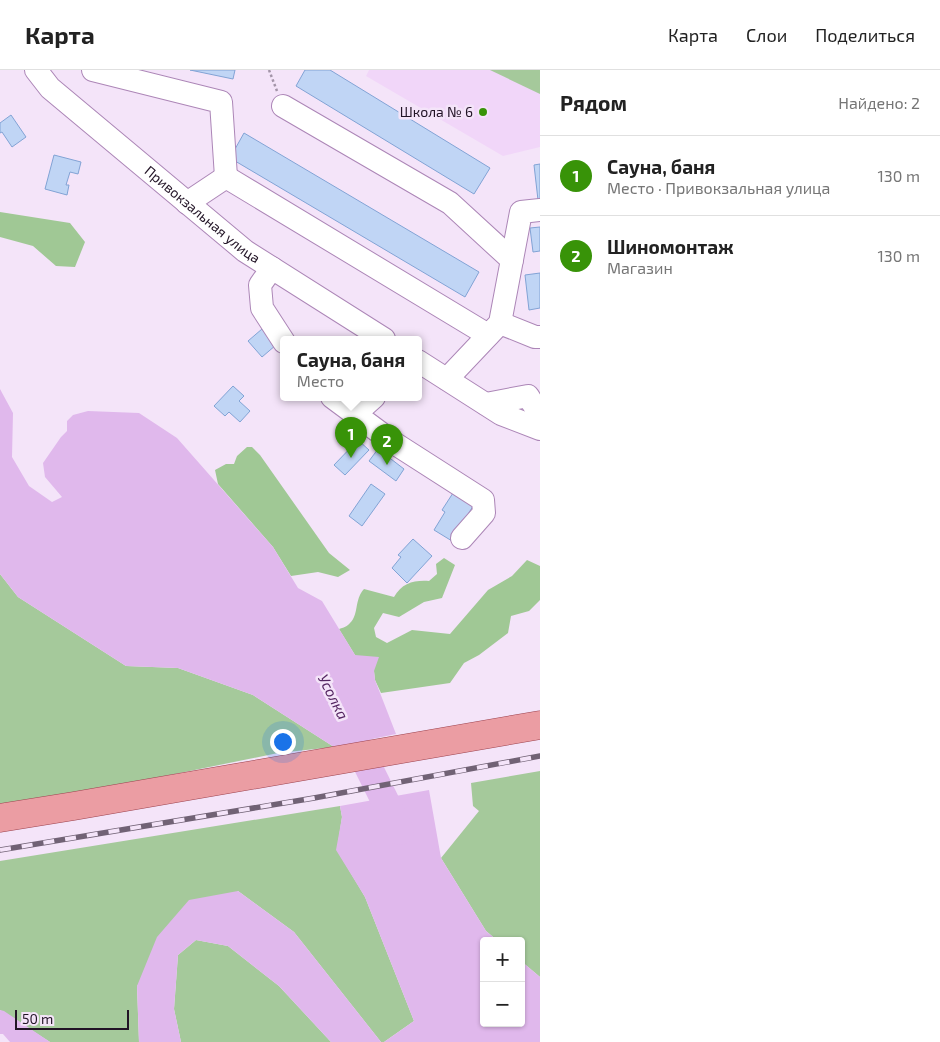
<!DOCTYPE html>
<html lang="ru">
<head>
<meta charset="utf-8">
<style>
	body { margin:0; font-family:"Exo 2",sans-serif; background:#f2f2f2; color:#222 }
	.controls { position:absolute; right:15px; bottom:15px; display:grid; overflow:hidden; border-radius:5px; box-shadow:0 1px 4px #0004 }
	.controls button { width:45px; height:45px; display:grid; place-items:center; padding:0; border:0; border-bottom:1px solid #e0e0e0; background:#fff; color:#222; font:25px sans-serif }
	.scale { position:absolute; left:15px; bottom:12px; width:114px; box-sizing:border-box; padding-left:5px; border:2px solid #221426; border-top:0; font-size:14px; line-height:18px; white-space:nowrap; color:#221426; -webkit-text-stroke:4px #f4e4f9; paint-order:stroke }
	.you { position:absolute; left:282px; top:671px; width:18px; height:18px; margin:-12px; border:4px solid #fff; border-radius:50%; background:#1a73e8; box-shadow:0 0 0 8px #1a73e833 }
	.badge { display:grid; place-items:center; width:32px; height:32px; border-radius:50%; background:#389308; color:#fff; font-size:16px; font-weight:700 }
	.pin { position:absolute; translate:-50% -41px; filter:drop-shadow(0 1px 2px #0008) }
	.pin::after { content:''; position:absolute; top:26px; width:18px; height:15px; background:inherit; clip-path:polygon(0 0,100% 0,50% 100%) }
	.popup { position:absolute; left:280px; top:266px; width:142px; height:65px; box-sizing:border-box; display:grid; place-content:center; border-radius:5px; background:#fff; filter:drop-shadow(0 1px 4px #0005); font-size:16px; white-space:nowrap; color:#767676 }
	.popup b { font-size:19px; color:#222 }
	.popup::after { content:''; position:absolute; left:50%; top:100%; margin-left:-10px; border:10px solid transparent; border-top-color:#fff }
	.list { margin:0; padding:0; list-style:none }
	h2 { display:flex; justify-content:space-between; align-items:center; height:65px; margin:0; padding:0 20px; font-size:21px }
	h2 small { font-size:16px; font-weight:400; color:#767676 }
	.list li { display:grid; grid-template-columns:32px 1fr auto; gap:15px; align-items:center; box-sizing:border-box; height:80px; padding:0 20px; border-top:1px solid #e0e0e0 }
	.list b { display:block; font-size:19px; white-space:nowrap }
	.list p { margin:0; font-size:16px; white-space:nowrap; color:#767676 }
	.list em { font-size:16px; font-style:normal; color:#767676 }
	.map { position:relative; flex:none; width:540px; height:972px; overflow:hidden }
	header { display:flex; align-items:center; gap:30px; box-sizing:border-box; height:70px; padding:0 25px; background:#fff; border-bottom:1px solid #e0e0e0 }
	header strong { font-size:24px }
	nav { display:flex; gap:28px; margin-inline-start:auto; font-size:18px }
	main { display:flex }
	aside { flex:1; background:#fff }
	.map>svg:first-child { display:block }
	.built { fill:#f1d6f9 }
	.green { fill:#a5c99b }
	.forest { fill:#a0c895 }
	.water { fill:#e0b8ec }
	.lines { fill:none; stroke-linecap:round; stroke-linejoin:round }
	.river { stroke:#e0b8ec; stroke-width:28 }
	.building { fill:#c0d5f5; stroke:#82a3d5 }
	.minor-casing { stroke:#ac86b7; stroke-width:24 }
	.major-casing { stroke:#9c434f; stroke-width:29 }
	.path { stroke:#a394a8; stroke-width:2.5; stroke-dasharray:2.5 2.5; stroke-linecap:butt }
	.minor { stroke:#fff; stroke-width:22 }
	.major { stroke:#eb9da3; stroke-width:28 }
	.rail-casing { stroke:#716275; stroke-width:5.5 }
	.rail { stroke:#f4e4f9; stroke-width:4; stroke-dasharray:11; stroke-linecap:butt }
	.poi-dot { fill:#389308; stroke:#f4e4f9; stroke-width:2 }
	.labels { text-anchor:middle; stroke-width:5; stroke-linejoin:round; paint-order:stroke }
	.poi-label { font-size:14px; fill:#221426; stroke:#f4e4f9; text-anchor:end }
	.street-label { font-size:14px; fill:#221426; stroke:#f4e4f9 }
	.water-label { font-size:15px; font-style:italic; fill:#552662; stroke:#f4e4f9 }
</style>
</head>
<body>
<header>
<strong>Карта</strong>
<nav><a>Карта</a><a>Слои</a><a>Поделиться</a></nav>
</header>
<main>
<div class="map">
<svg width="540" height="972" viewBox="0 0 540 972">
	<rect width="100%" height="100%" fill="#f4e4f9"/>
	<path class="built" d="M369,0H540V77L503,86L366,6Z"/>
	<g class="green">
		<path d="M490,0H540V24Z"/>
		<path d="M0,504L18,527L126,596L178,598L253,625L334,677L278,683L121,715L0,734Z"/>
		<path d="M540,701V907L521,891V871H498L486,861L441,788L479,741L473,736L471,713Z"/>
		<path d="M340,736L342,747L337,780L365,827L414,951L384,972H381L294,862L238,821L137,916L139,972H50L0,940V791Z"/>
		<path d="M196,870L228,876L279,916L331,972H181L174,939L178,885Z"/>
	</g>
	<g class="forest">
		<path d="M0,142L70,153L85,172L75,197L56,196L33,176L0,167Z"/>
		<path d="M247,377H252L260,385L329,483L350,500L338,507L318,502L291,506L273,477L218,414L215,400L226,394H234L237,386Z"/>
		<path d="M444,488L455,495L442,528L424,532L399,547L383,543L374,558L376,567L387,573L412,560L450,564L488,520L512,506L527,490L540,496V530L529,541L511,546L508,563L479,585L464,593L450,613L381,623L375,610L374,601L355,585L339,559C343,558 348,556 350,553C359,545 354,530 364,519L394,527C402,513 414,510 429,511L437,504L436,494Z"/>
	</g>
	<g class="water">
		<path d="M0,319L13,343L12,387L29,416L52,432L62,427L45,407L43,393L61,367L67,361V351L73,345L88,341L139,343L177,368L273,477L298,518L322,531L355,585L379,587L374,601L375,610L396,664L334,677L253,625L178,598L126,596L18,527L0,504Z"/>
		<path d="M429,720L441,788L486,861L498,871H484V953H521V891L540,907V972H384L414,951L365,827L336,780L342,747L340,736Z"/>
		<path d="M238,821L294,862L381,972H331L279,916L228,876L196,870L178,885L174,939L181,972H139L137,916L157,867L189,830Z"/>
		<path d="M0,940L4,941L50,972H10L3,964H0Z"/>
	</g>
	<g class="lines">
		<path class="river" d="M339,638L400,761"/>
	</g>
	<g class="building">
		<path d="M190,0H235L233,9Z"/>
		<path d="M305,0H330L490,98L474,124L296,16Z"/>
		<path d="M11,45L26,67L12,77L2,62L0,63V53Z"/>
		<path d="M244,63L479,202L465,227L230,88Z"/>
		<path d="M54,85L81,92L78,104L70,102L66,115H69L67,125L45,119Z"/>
		<path d="M540,94V130H538L534,95Z"/>
		<path d="M540,157V181L533,182L530,158Z"/>
		<path d="M540,203V238L529,240L525,205Z"/>
		<path d="M262,259L276,275L262,287L248,271Z"/>
		<path d="M233,316L244,326L239,331L250,341L240,352L229,342L225,346L214,336Z"/>
		<path d="M358,370L369,380L345,405L334,395Z"/>
		<path d="M378,379L404,399L396,411L369,391Z"/>
		<path d="M371,414L385,424L362,456L349,446Z"/>
		<path d="M453,423L473,436L452,471L434,460L445,442L442,440Z"/>
		<path d="M413,469L432,486L407,513L392,498L401,487L398,485Z"/>
	</g>
	<g class="lines">
		<defs>
			<g id="minor">
				<path id="s1" d="M36,0L50,18L245,181L384,269"/>
				<path d="M93,0L221,32L226,107"/>
				<path d="M283,36L450,133L512,190"/>
				<path d="M187,133L226,107L488,265"/>
				<path d="M272,198L260,215L262,238L284,272"/>
				<path d="M500,253L535,267H540"/>
				<path d="M418,291L501,344L540,359"/>
				<path d="M447,309L500,253L521,142L540,140"/>
				<path d="M332,327L394,373L483,430L484,443L462,468"/>
				<path d="M486,334L528,326L540,345"/>
				<path d="M355,344L374,327"/>
			</g>
			<path id="major" d="M0,748L74,736L540,655"/>
		</defs>
		<use href="#minor" class="minor-casing"/>
		<use href="#major" class="major-casing"/>
		<path class="path" d="M269,0L277,21"/>
		<use href="#minor" class="minor"/>
		<use href="#major" class="major"/>
		<defs>
			<path id="rail" d="M0,780L314,728L540,686"/>
		</defs>
		<use href="#rail" class="rail-casing"/>
		<use href="#rail" class="rail"/>
	</g>
	<circle class="poi-dot" cx="483" cy="42" r="5"/>
	<g class="labels">
		<g class="poi-label">
			<text x="473" y="47">Школа № 6</text>
		</g>
		<g class="street-label">
			<text dy="5" stroke="none"><textPath href="#s1" startOffset="221">Привокзальная улица</textPath></text>
		</g>
		<g class="water-label">
			<text transform="translate(333 627) rotate(63)" y="5">Усолка</text>
		</g>
	</g>
</svg>
<div class="controls">
<button>+</button>
<button>−</button>
</div>
<div class="scale">50 m</div>
<div class="you"></div>
<div class="pin badge" style="left:351px;top:388px">1</div>
<div class="popup"><b>Сауна, баня</b>Место</div>
<div class="pin badge" style="left:387px;top:395px">2</div>
</div>
<aside>
<h2>Рядом<small>Найдено: 2</small></h2>
<ul class="list">
<li><span class="badge">1</span><div><b>Сауна, баня</b><p>Место · Привокзальная улица</p></div><em>130 m</em></li>
<li><span class="badge">2</span><div><b>Шиномонтаж</b><p>Магазин</p></div><em>130 m</em></li>
</ul>
</aside>
</main>
</body>
</html>
